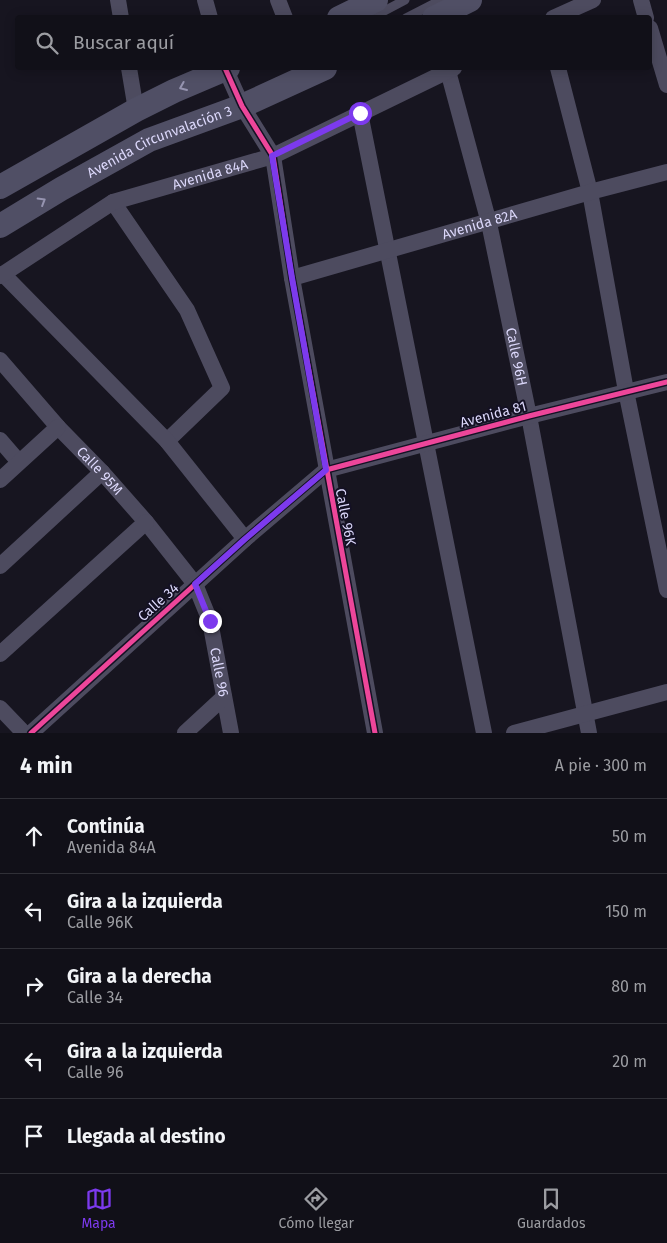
<!DOCTYPE html>
<html lang="es">
<head>
<meta charset="utf-8">
<style>
	body { margin:0; font-family:"Fira Sans",sans-serif; background:#1e1e25; color:#f1f3f6 }
	.stop { position:absolute; width:15px; height:15px; margin:-11px; border:4px solid #7c3aed; border-radius:50%; background:#fff }
	.stop.end { background:#7c3aed; border-color:#fff; box-shadow:0 1px 5px #0008 }
	.list { margin:0; padding:0; list-style:none }
	h2 { display:flex; justify-content:space-between; align-items:center; height:65px; margin:0; padding:0 20px; font-size:21px }
	h2 small { font-size:16px; font-weight:400; color:#9c9da2 }
	.list li { display:grid; grid-template-columns:32px 1fr auto; gap:15px; align-items:center; box-sizing:border-box; height:75px; padding:0 20px; border-top:1px solid #303037 }
	.list b { display:block; font-size:19px; white-space:nowrap }
	.list p { margin:0; font-size:16px; white-space:nowrap; color:#9c9da2 }
	.list em { font-size:16px; font-style:normal; color:#9c9da2 }
	.icon { flex:none; width:28px; height:28px; fill:none; stroke:currentColor; stroke-width:2; stroke-linecap:round; stroke-linejoin:round }
	.map { position:relative; flex:none; width:667px; height:733px; overflow:hidden }
	.search { position:absolute; background:#111018; box-shadow:0 2px 12px #0003; left:15px; right:15px; top:15px; height:55px; display:flex; align-items:center; gap:12px; box-sizing:border-box; padding:0 18px; border-radius:5px; color:#9c9da2; font-size:19px }
	.sheet { height:440px; background:#111018 }
	nav { display:flex; justify-content:space-around; align-items:center; box-sizing:border-box; height:70px; border-top:1px solid #303037; background:#111018; font-size:14px; color:#9c9da2 }
	nav a { display:grid; justify-items:center; gap:2px }
	nav .on { color:#7c3aed }
	.map>svg:first-child { display:block }
	.lines { fill:none; stroke-linecap:round; stroke-linejoin:round }
	.service { stroke:#4d4b5f; stroke-width:9 }
	.minor { stroke:#4d4b5f; stroke-width:16 }
	.secondary { stroke:#504f65; stroke-width:24 }
	.cycleway-casing { stroke:#141124; stroke-width:8 }
	.cycleway { stroke:#ed469a; stroke-width:5 }
	.oneway { stroke:#9694b0 }
	.route { stroke:#7c3aed; stroke-width:6 }
	.labels { text-anchor:middle; stroke-width:4; stroke-linejoin:round; paint-order:stroke }
	.street-label { font-size:14px; fill:#dcd8fb; stroke:#141124 }
</style>
</head>
<body>
<div class="map">
<svg width="667" height="733" viewBox="0 0 667 733">
	<rect width="100%" height="100%" fill="#171520"/>
	<g class="lines">
		<g class="service">
			<path d="M371,18L405,0"/>
			<path d="M406,18L441,0"/>
		</g>
		<g class="minor">
			<path d="M118,0L121,18"/>
			<path d="M205,0L210,18"/>
			<path d="M278,0L285,18"/>
			<path d="M641,0L646,18"/>
			<path d="M553,18L593,0"/>
			<path d="M650,28L667,85"/>
			<path d="M129,68L136,110"/>
			<path d="M225,68L242,106L273,156L292,278L375,733"/>
			<path d="M558,68L590,192L626,391L667,590"/>
			<path id="s1" d="M448,71L489,223L529,416L589,733"/>
			<path d="M360,113L484,733"/>
			<path d="M113,202L187,310L222,388L167,441"/>
			<path d="M3,274L167,441L245,539"/>
			<path id="s2" d="M0,276L113,202L273,156L454,68"/>
			<path id="s3" d="M292,278L590,192L667,172"/>
			<path id="s4" d="M0,360L58,427L102,472L146,522L195,584L210,621L231,733"/>
			<path d="M0,440L19,462"/>
			<path d="M0,480L58,427"/>
			<path d="M0,566L102,472"/>
			<path d="M0,654L146,522"/>
			<path d="M0,708L24,733"/>
			<path d="M31,733L245,539L326,470L529,416L667,382"/>
			<path d="M185,733L224,697"/>
			<path d="M514,733L667,692"/>
		</g>
		<g class="secondary">
			<path d="M339,18L376,0"/>
			<path d="M434,18L470,0"/>
			<path d="M0,187L136,110L174,91L228,68"/>
			<path id="s5" d="M0,226L61,189L149,140L242,106L325,68"/>
		</g>
		<defs>
			<g id="cycleway">
				<path d="M225,68L242,106L273,156L292,278L375,733"/>
				<path d="M31,733L245,539L326,470L529,416L667,382"/>
			</g>
		</defs>
		<use href="#cycleway" class="cycleway-casing"/>
		<use href="#cycleway" class="cycleway"/>
	</g>
	<defs><path id="oneway-chevron" d="M-2-3.5L2.5 0L-2 3.5" fill="none" stroke-width="1.6" stroke-linecap="round" stroke-linejoin="round" transform="scale(1.25)"/></defs>
	<g class="oneway">
		<use href="#oneway-chevron" transform="translate(183 87) rotate(157)"/>
		<use href="#oneway-chevron" transform="translate(42 201) rotate(-31)"/>
	</g>
	<g class="lines">
		<path class="route" d="M210,621L195,584L245,539L326,470L292,278L272,156L360,113"/>
	</g>
	<g class="labels">
		<g class="street-label">
			<text dy="5" stroke="none"><textPath href="#s5" startOffset="181">Avenida Circunvalación 3</textPath></text>
			<text dy="5" stroke="none"><textPath href="#s2" startOffset="236">Avenida 84A</textPath></text>
			<text dy="5" stroke="none"><textPath href="#s3" startOffset="195">Avenida 82A</textPath></text>
			<text dy="5" stroke="none"><textPath href="#s1" startOffset="294">Calle 96H</textPath></text>
			<text transform="translate(493 414) rotate(-15)" y="5">Avenida 81</text>
			<text dy="5" stroke="none"><textPath href="#s4" startOffset="149">Calle 95M</textPath></text>
			<text transform="translate(346 517) rotate(79)" y="5">Calle 96K</text>
			<text transform="translate(158 602) rotate(-42)" y="5">Calle 34</text>
			<text dy="5" stroke="none"><textPath href="#s4" startOffset="389">Calle 96</textPath></text>
		</g>
	</g>
</svg>
<div class="stop" style="left:360px;top:113px"></div>
<div class="stop end" style="left:210px;top:621px"></div>
<div class="search"><svg class="icon" aria-label="search" viewBox="0 0 24 24"><circle cx="10" cy="10" r="6"/><path d="M15 15l6 6"/></svg>Buscar aquí</div>
</div>
<section class="sheet">
<h2>4 min<small>A pie · 300 m</small></h2>
<ul class="list">
<li><svg class="icon" aria-label="ahead" viewBox="0 0 24 24"><path d="M12 20V5M6 11l6-6 6 6"/></svg><div><b>Continúa</b><p>Avenida 84A</p></div><em>50 m</em></li>
<li><svg class="icon" aria-label="left" viewBox="0 0 24 24"><path d="M17 20v-9H6M10 6l-5 5 5 5"/></svg><div><b>Gira a la izquierda</b><p>Calle 96K</p></div><em>150 m</em></li>
<li><svg class="icon" aria-label="right" viewBox="0 0 24 24"><path d="M7 20v-9h11M14 6l5 5-5 5"/></svg><div><b>Gira a la derecha</b><p>Calle 34</p></div><em>80 m</em></li>
<li><svg class="icon" aria-label="left" viewBox="0 0 24 24"><path d="M17 20v-9H6M10 6l-5 5 5 5"/></svg><div><b>Gira a la izquierda</b><p>Calle 96</p></div><em>20 m</em></li>
<li><svg class="icon" aria-label="arrive" viewBox="0 0 24 24"><path d="M6 21V4h12l-3 4 3 4H6"/></svg><div><b>Llegada al destino</b></div></li>
</ul>
</section>
<nav>
<a class="on"><svg class="icon" aria-label="map" viewBox="0 0 24 24"><path d="M3 6l6-2 6 2 6-2v14l-6 2-6-2-6 2zM9 4v14M15 6v14"/></svg>Mapa</a>
<a><svg class="icon" aria-label="directions" viewBox="0 0 24 24"><path d="M12 3l9 9-9 9-9-9zM9 14v-3h6M13 9l2 2-2 2"/></svg>Cómo llegar</a>
<a><svg class="icon" aria-label="saved" viewBox="0 0 24 24"><path d="M7 4h10v16l-5-4-5 4z"/></svg>Guardados</a>
</nav>
</body>
</html>
